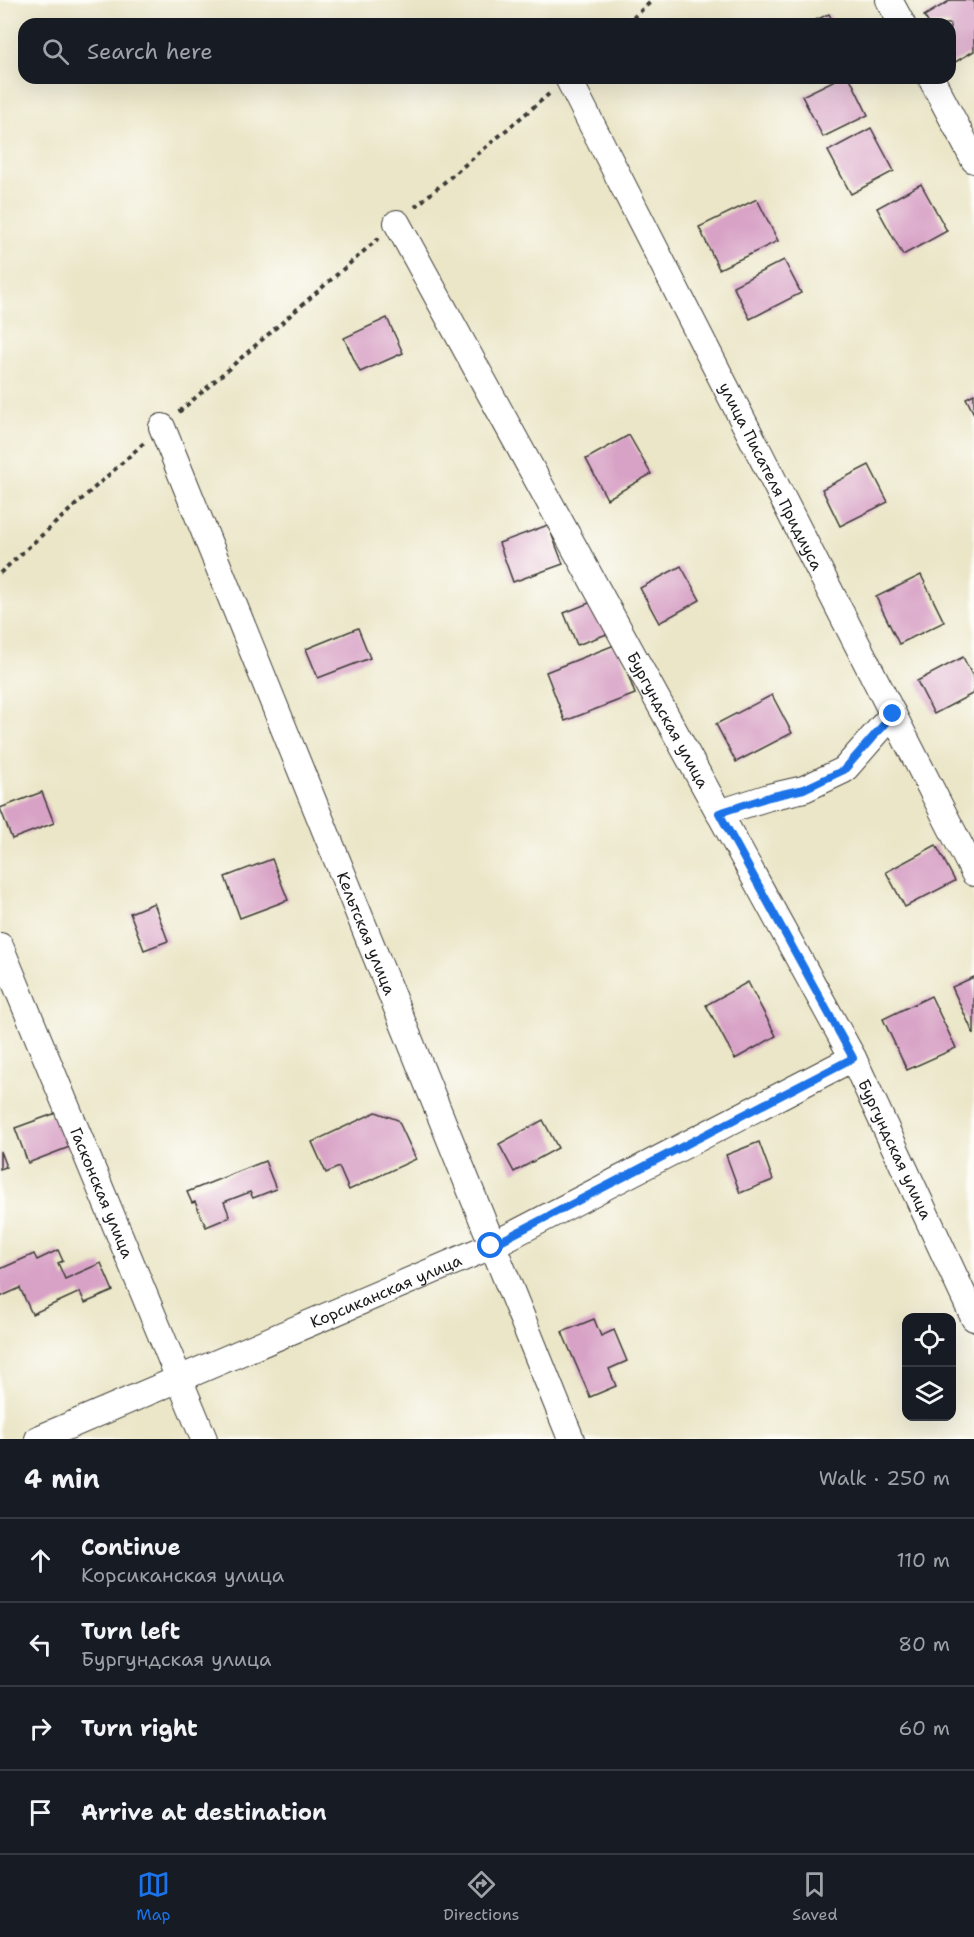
<!DOCTYPE html>
<html lang="en">
<head>
<meta charset="utf-8">
<style>
	body { margin:0; font-family:"Shantell Sans",sans-serif; background:#242831; color:#f1f3f6 }
	.controls { position:absolute; right:18px; bottom:18px; display:grid; overflow:hidden; border-radius:12px; box-shadow:0 6px 24px #0002 }
	.controls button { width:54px; height:54px; display:grid; place-items:center; padding:0; border:0; border-bottom:2px solid #363941; background:#171b24; color:#f1f3f6; font:30px sans-serif }
	.stop { position:absolute; width:18px; height:18px; margin:-14px; border:4px solid #1a73e8; border-radius:50%; background:#fff }
	.stop.end { background:#1a73e8; border-color:#fff; box-shadow:0 2px 6px #0008 }
	.list { margin:0; padding:0; list-style:none }
	h2 { display:flex; justify-content:space-between; align-items:center; height:78px; margin:0; padding:0 24px; font-size:26px }
	h2 small { font-size:20px; font-weight:400; color:#9ea1a6 }
	.list li { display:grid; grid-template-columns:39px 1fr auto; gap:18px; align-items:center; box-sizing:border-box; height:84px; padding:0 24px; border-top:2px solid #363941 }
	.list b { display:block; font-size:22px; white-space:nowrap }
	.list p { margin:0; font-size:20px; white-space:nowrap; color:#9ea1a6 }
	.list em { font-size:20px; font-style:normal; color:#9ea1a6 }
	.icon { flex:none; width:33px; height:33px; fill:none; stroke:currentColor; stroke-width:2; stroke-linecap:round; stroke-linejoin:round }
	.map { position:relative; flex:none; width:974px; height:1439px; overflow:hidden }
	.search { position:absolute; background:#171b24; box-shadow:0 6px 24px #0002; left:18px; right:18px; top:18px; height:66px; display:flex; align-items:center; gap:15px; box-sizing:border-box; padding:0 21px; border-radius:18px; color:#9ea1a6; font-size:22px }
	.sheet { height:414px; background:#171b24 }
	nav { display:flex; justify-content:space-around; align-items:center; box-sizing:border-box; height:84px; border-top:2px solid #363941; background:#171b24; font-size:16px; color:#9ea1a6 }
	nav a { display:grid; justify-items:center; gap:3px }
	nav .on { color:#1a73e8 }
	.map>svg:first-child { display:block }
	.building { fill:#d8a2c6 }
	.lines { fill:none; stroke-linecap:round; stroke-linejoin:round }
	.minor-casing { stroke:#3b3a36; stroke-width:28 }
	.path { stroke:#3b3a36; stroke-width:4; stroke-dasharray:4.5 4.5; stroke-linecap:butt }
	.minor { stroke:#fff; stroke-width:26 }
	.route { stroke:#1a73e8; stroke-width:8 }
	.labels { text-anchor:middle; stroke-width:4.5; stroke-linejoin:round; paint-order:stroke }
	.street-label { font-size:16px; fill:#1c1c1c; stroke:#fdfcf7 }
</style>
</head>
<body>
<div class="map">
<svg width="974" height="1439" viewBox="0 0 974 1439">
	<rect width="100%" height="100%" fill="#fdfcf7"/>
	<filter id="ink" filterUnits="userSpaceOnUse"><feTurbulence type="fractalNoise" baseFrequency=".0167" numOctaves="2"/><feDisplacementMap in="SourceGraphic" scale="12" xChannelSelector="R" yChannelSelector="G"/><feConvolveMatrix kernelMatrix="1 2 1 2 8 2 1 2 1" color-interpolation-filters="sRGB"/></filter>
	<filter id="wash" filterUnits="userSpaceOnUse"><feTurbulence type="fractalNoise" baseFrequency=".008" numOctaves="4" result="noise"/><feDisplacementMap in="SourceGraphic" scale="24" xChannelSelector="R" yChannelSelector="G"/><feGaussianBlur stdDeviation="1.35" result="paint"/><feColorMatrix in="noise" values="0 0 0 0 0 0 0 0 0 0 0 0 0 0 0 0 0 1.4 0 .05"/><feComposite in="paint" operator="in"/></filter>
	<g filter="url(#wash)">
		<rect width="100%" height="100%" fill="#ebe6c8"/>
		<g id="blocks">
			<g class="building">
				<path d="M951,0H974V51L952,64L950,61V24H929L924,16Z"/>
				<path d="M829,14L834,24H807Z"/>
				<path d="M839,78H850L868,115L823,137L802,96Z"/>
				<path d="M871,128L894,171L851,194L828,151Z"/>
				<path d="M921,184L947,231L903,255L877,208Z"/>
				<path d="M757,199L778,241L719,269L699,227Z"/>
				<path d="M784,260L801,293L750,319L733,286Z"/>
				<path d="M387,318L403,353L360,372L344,338Z"/>
				<path d="M974,394V414L966,398Z"/>
				<path d="M629,435L651,474L607,499L586,459Z"/>
				<path d="M869,465L888,502L840,526L822,489Z"/>
				<path d="M548,525L563,564L513,582L499,543Z"/>
				<path d="M681,566L700,600L659,623L640,588Z"/>
				<path d="M921,575L944,622L899,644L876,597Z"/>
				<path d="M594,601L607,634L577,645L564,613Z"/>
				<path d="M358,628L370,658L318,678L306,649Z"/>
				<path d="M617,644L635,694L565,721L546,672Z"/>
				<path d="M963,657L974,679V693L934,714L917,681Z"/>
				<path d="M772,695L792,733L736,762L716,724Z"/>
				<path d="M42,792L54,823L12,839L0,808Z"/>
				<path d="M936,845L955,881L905,907L886,872Z"/>
				<path d="M272,859L288,900L240,918L225,877Z"/>
				<path d="M154,903L168,941L144,950L130,913Z"/>
				<path d="M974,977V1035L952,987Z"/>
				<path d="M748,982L776,1036L735,1059L706,1005Z"/>
				<path d="M931,996L956,1048L907,1070L883,1019Z"/>
				<path d="M59,1112L72,1146L28,1163L15,1128Z"/>
				<path d="M376,1112L398,1120L416,1159L349,1190L339,1167L326,1173L312,1142Z"/>
				<path d="M543,1120L558,1148L514,1172L499,1144Z"/>
				<path d="M759,1142L773,1180L740,1193L726,1155Z"/>
				<path d="M0,1151L6,1167L0,1169Z"/>
				<path d="M265,1161L276,1189L253,1198L250,1192L224,1202L230,1217L206,1227L195,1202L192,1203L187,1192Z"/>
				<path d="M58,1250L63,1261L58,1263L65,1279L101,1263L113,1291L85,1303L80,1292L32,1314L20,1288L0,1297V1269L34,1254L37,1260Z"/>
				<path d="M594,1319L601,1336L614,1330L627,1361L609,1369L616,1386L590,1397L562,1332Z"/>
			</g>
		</g>
	</g>
	<g filter="url(#ink)">
		<use href="#blocks" fill-opacity="0" stroke="#3b3a36" stroke-width="1.5"/>
		<g class="lines">
			<defs>
				<g id="minor">
					<path d="M889,0L902,24"/>
					<path id="s1" d="M568,78L974,873"/>
					<path d="M931,78L974,160"/>
					<path id="s2" d="M397,223L853,1058L974,1318"/>
					<path id="s3" d="M162,427L571,1439"/>
					<path d="M719,813L769,797L804,789L844,770L893,714"/>
					<path id="s4" d="M0,946L204,1439"/>
					<path id="s5" d="M38,1439L491,1246L853,1058"/>
				</g>
			</defs>
			<use href="#minor" class="minor-casing"/>
			<g class="path">
				<path d="M626,24L653,0"/>
				<path d="M415,207L549,94"/>
				<path d="M179,412L379,238"/>
				<path d="M0,573L144,443"/>
			</g>
			<use href="#minor" class="minor"/>
		</g>
	</g>
	<g class="lines" filter="url(#ink)">
		<path class="route" d="M491,1246L853,1058L719,813L769,797L804,789L844,770L893,714"/>
	</g>
	<g class="labels">
		<g class="street-label">
			<text dy="6" stroke="none"><textPath href="#s1" startOffset="447">улица Писателя Придиуса</textPath></text>
			<text dy="6" stroke="none"><textPath href="#s2" startOffset="566">Бургундская улица</textPath></text>
			<text dy="6" stroke="none"><textPath href="#s3" startOffset="546">Кельтская улица</textPath></text>
			<text dy="6" stroke="none"><textPath href="#s2" startOffset="1052">Бургундская улица</textPath></text>
			<text dy="6" stroke="none"><textPath href="#s4" startOffset="267">Гасконская улица</textPath></text>
			<text dy="6" stroke="none"><textPath href="#s5" startOffset="378">Корсиканская улица</textPath></text>
		</g>
	</g>
</svg>
<div class="controls">
<button><svg class="icon" aria-label="locate" viewBox="0 0 24 24"><circle cx="12" cy="12" r="6"/><path d="M12 2v4M12 18v4M2 12h4M18 12h4"/></svg></button>
<button><svg class="icon" aria-label="layers" viewBox="0 0 24 24"><path d="M12 4l9 5-9 5-9-5zM3 14l9 5 9-5"/></svg></button>
</div>
<div class="stop" style="left:491px;top:1246px"></div>
<div class="stop end" style="left:893px;top:714px"></div>
<div class="search"><svg class="icon" aria-label="search" viewBox="0 0 24 24"><circle cx="10" cy="10" r="6"/><path d="M15 15l6 6"/></svg>Search here</div>
</div>
<section class="sheet">
<h2>4 min<small>Walk · 250 m</small></h2>
<ul class="list">
<li><svg class="icon" aria-label="ahead" viewBox="0 0 24 24"><path d="M12 20V5M6 11l6-6 6 6"/></svg><div><b>Continue</b><p>Корсиканская улица</p></div><em>110 m</em></li>
<li><svg class="icon" aria-label="left" viewBox="0 0 24 24"><path d="M17 20v-9H6M10 6l-5 5 5 5"/></svg><div><b>Turn left</b><p>Бургундская улица</p></div><em>80 m</em></li>
<li><svg class="icon" aria-label="right" viewBox="0 0 24 24"><path d="M7 20v-9h11M14 6l5 5-5 5"/></svg><div><b>Turn right</b></div><em>60 m</em></li>
<li><svg class="icon" aria-label="arrive" viewBox="0 0 24 24"><path d="M6 21V4h12l-3 4 3 4H6"/></svg><div><b>Arrive at destination</b></div></li>
</ul>
</section>
<nav>
<a class="on"><svg class="icon" aria-label="map" viewBox="0 0 24 24"><path d="M3 6l6-2 6 2 6-2v14l-6 2-6-2-6 2zM9 4v14M15 6v14"/></svg>Map</a>
<a><svg class="icon" aria-label="directions" viewBox="0 0 24 24"><path d="M12 3l9 9-9 9-9-9zM9 14v-3h6M13 9l2 2-2 2"/></svg>Directions</a>
<a><svg class="icon" aria-label="saved" viewBox="0 0 24 24"><path d="M7 4h10v16l-5-4-5 4z"/></svg>Saved</a>
</nav>
</body>
</html>
